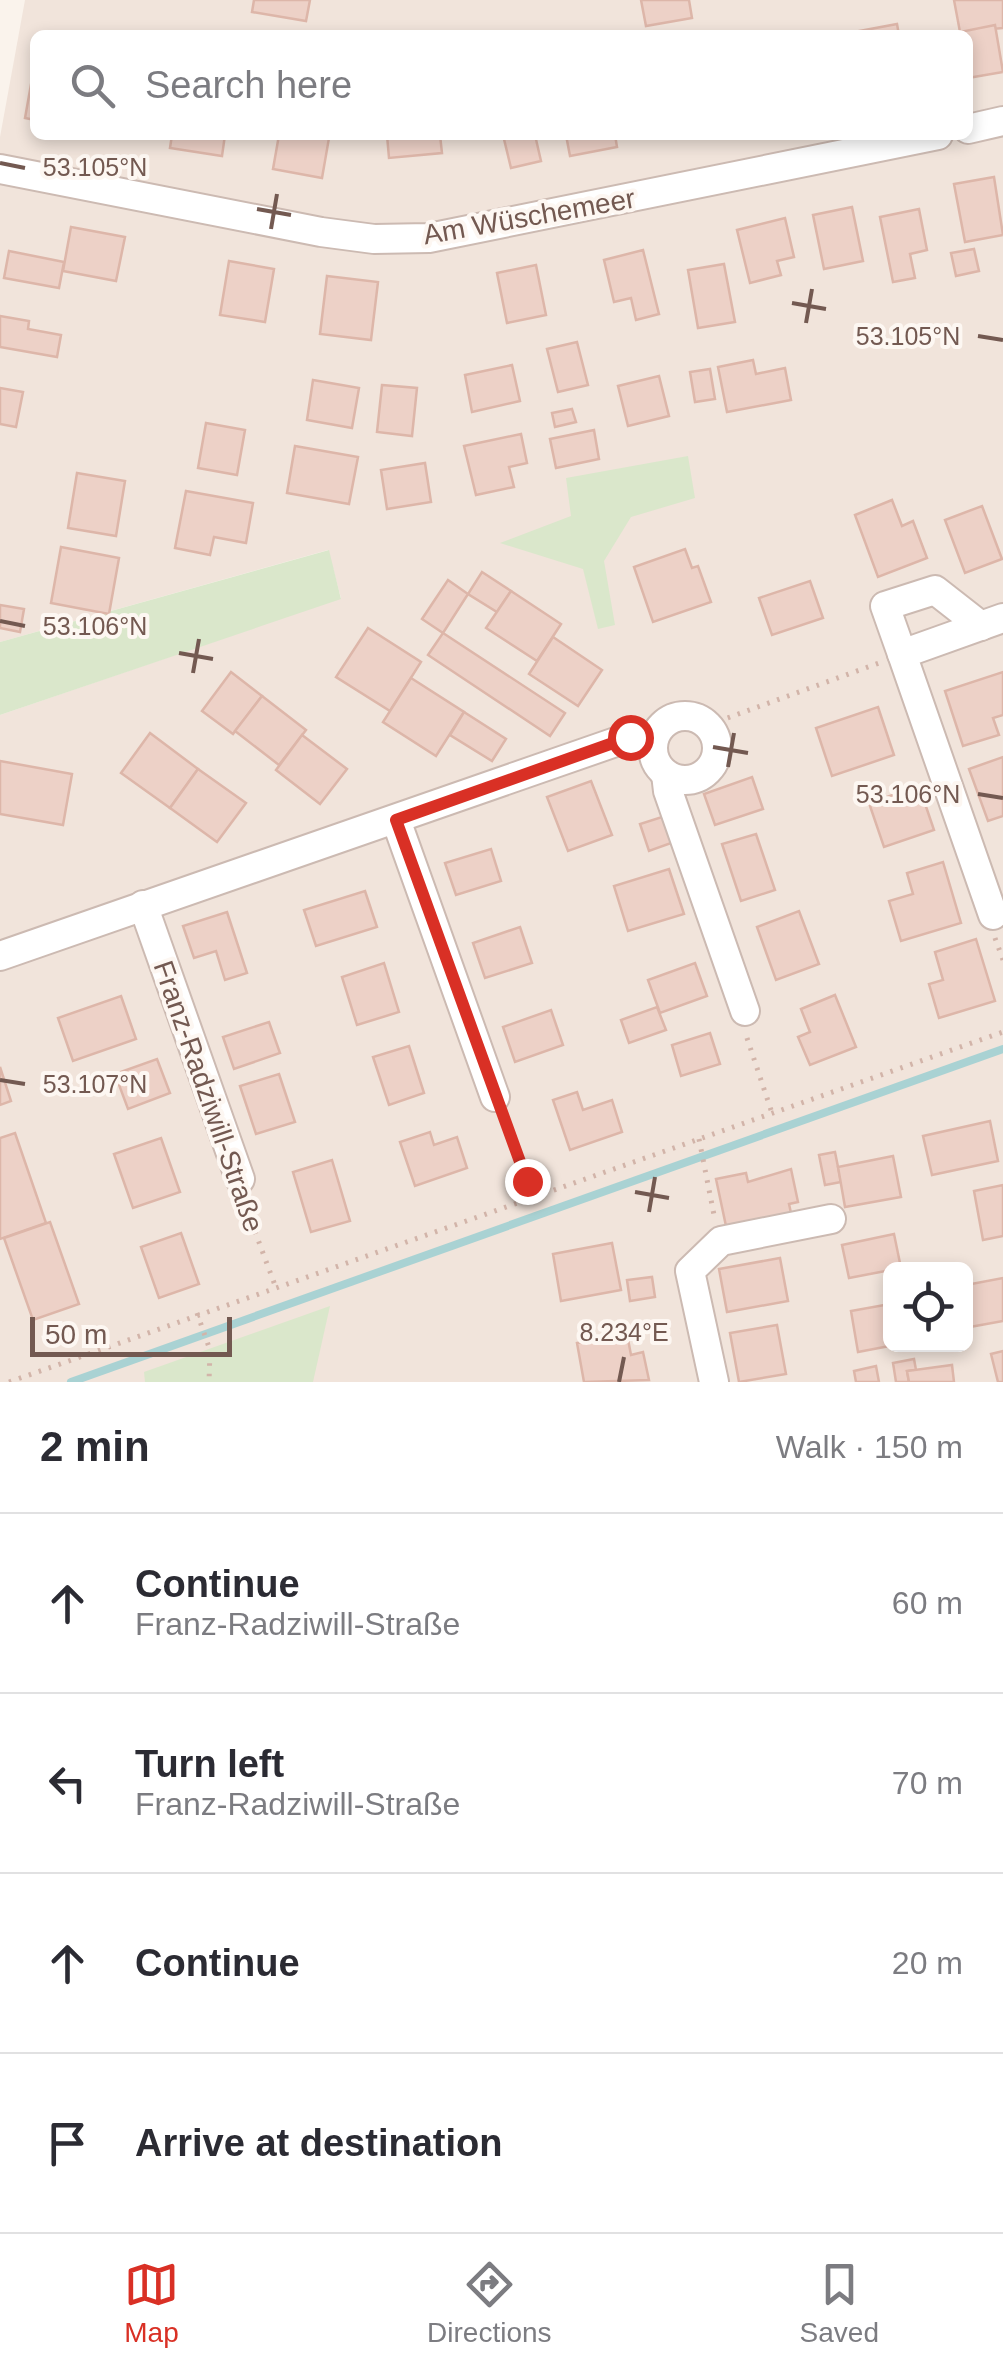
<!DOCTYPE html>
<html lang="en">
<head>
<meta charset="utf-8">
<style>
	body { margin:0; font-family:Helvetica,sans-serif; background:#f7f7f7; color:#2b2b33 }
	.controls { position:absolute; right:30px; bottom:30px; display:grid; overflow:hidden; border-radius:15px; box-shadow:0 5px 15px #0003 }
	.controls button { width:90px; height:90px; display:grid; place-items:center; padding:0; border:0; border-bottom:2px solid #e1e1e2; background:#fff; color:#2b2b33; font:50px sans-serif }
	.scale { position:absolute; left:30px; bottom:25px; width:202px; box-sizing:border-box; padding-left:10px; border:5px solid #735951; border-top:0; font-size:28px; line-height:35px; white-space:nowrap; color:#735951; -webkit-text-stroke:8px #fdf7f2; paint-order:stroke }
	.stop { position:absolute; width:30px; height:30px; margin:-22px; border:8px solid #d93025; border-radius:50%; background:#fff }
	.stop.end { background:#d93025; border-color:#fff; box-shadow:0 2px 10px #0008 }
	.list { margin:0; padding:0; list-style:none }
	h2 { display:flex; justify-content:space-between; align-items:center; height:130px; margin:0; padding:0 40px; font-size:42px }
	h2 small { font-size:32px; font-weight:400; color:#7c7c81 }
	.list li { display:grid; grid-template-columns:65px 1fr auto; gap:30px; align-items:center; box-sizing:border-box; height:180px; padding:0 40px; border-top:2px solid #e1e1e2 }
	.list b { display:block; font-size:38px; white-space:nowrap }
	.list p { margin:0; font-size:32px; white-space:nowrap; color:#7c7c81 }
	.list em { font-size:32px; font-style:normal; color:#7c7c81 }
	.icon { flex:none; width:55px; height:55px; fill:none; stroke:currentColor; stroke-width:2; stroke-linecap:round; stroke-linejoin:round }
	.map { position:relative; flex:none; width:1003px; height:1382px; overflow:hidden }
	.search { position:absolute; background:#fff; box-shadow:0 5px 15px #0003; left:30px; right:30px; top:30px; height:110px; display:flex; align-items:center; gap:25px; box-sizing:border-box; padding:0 35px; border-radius:15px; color:#7c7c81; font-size:38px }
	.sheet { height:850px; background:#fff }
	nav { display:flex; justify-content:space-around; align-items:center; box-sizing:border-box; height:140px; border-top:2px solid #e1e1e2; background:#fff; font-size:28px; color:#7c7c81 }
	nav a { display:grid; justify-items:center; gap:5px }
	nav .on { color:#d93025 }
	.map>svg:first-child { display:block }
	.residential { fill:#f1e4db; fill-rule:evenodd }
	.green { fill:#dae7cb }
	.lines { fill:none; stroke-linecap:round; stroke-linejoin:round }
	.stream { stroke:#a9d2d3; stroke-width:8 }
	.building { fill:#edd1c7; stroke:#ddb6a9; stroke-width:2.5 }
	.minor-casing { stroke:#ccbab2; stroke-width:32 }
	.path { stroke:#d2b4a9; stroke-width:5; stroke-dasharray:2.5 8; stroke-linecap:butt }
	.minor { stroke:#fff; stroke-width:28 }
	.route { stroke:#d93025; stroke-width:12 }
	.ticks { fill:none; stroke:#735951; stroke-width:4 }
	.labels { text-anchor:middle; stroke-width:8; stroke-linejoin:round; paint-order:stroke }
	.street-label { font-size:28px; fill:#735951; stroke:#fdf7f2 }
	.ticks-label { font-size:25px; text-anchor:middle; fill:#735951; stroke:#fdf7f2; stroke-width:8; stroke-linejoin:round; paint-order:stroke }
</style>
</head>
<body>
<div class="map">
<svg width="1003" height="1382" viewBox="0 0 1003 1382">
	<rect width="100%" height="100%" fill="#faf3ec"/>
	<path class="residential" d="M25,0H1003V1382H0V715L341,598L328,550L0,642V137ZM35,35H968V135H35ZM890,1270H966V1344H890Z"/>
	<g class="green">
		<path d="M688,456L695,498L631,517L604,561L615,625L598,629L583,569L500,543L571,516L566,478Z"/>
		<path d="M329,550L341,599L0,715V642Z"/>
		<path d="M330,1306L313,1382H145L144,1372Z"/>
	</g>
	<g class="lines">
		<path class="stream" d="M71,1382L1003,1049"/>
	</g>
	<g class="building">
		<path d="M254,0H310L306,21L252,12Z"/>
		<path d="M641,0H689L692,18L646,26Z"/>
		<path d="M954,0H1003V28L960,32Z"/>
		<path d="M897,24L899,35H850L849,33Z"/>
		<path d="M995,25L1003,72L968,78V35L960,32Z"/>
		<path d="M35,62V120L25,118Z"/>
		<path d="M172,135H225L222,156L170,148Z"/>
		<path d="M279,135L329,138L322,178L273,169Z"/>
		<path d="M387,135H440L442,153L389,158Z"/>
		<path d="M503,135H535L541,161L511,168Z"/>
		<path d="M566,135H615L617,147L570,156Z"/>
		<path d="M994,177L1003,235L965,242L954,184Z"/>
		<path d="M852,207L863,261L824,269L813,215Z"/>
		<path d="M919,209L927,250L910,254L915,278L893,282L880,217Z"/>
		<path d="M785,218L794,257L777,261L781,275L750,283L737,230Z"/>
		<path d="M71,227L125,237L116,281L63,271Z"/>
		<path d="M974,249L979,271L956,276L951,253Z"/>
		<path d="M643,250L659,314L636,320L631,298L614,302L604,260Z"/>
		<path d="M9,251L64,262L59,288L4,278Z"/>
		<path d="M229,261L274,269L265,322L220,315Z"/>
		<path d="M724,264L735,322L698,328L688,270Z"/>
		<path d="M536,265L546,315L507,323L497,273Z"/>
		<path d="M327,276L378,282L371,340L320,334Z"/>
		<path d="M0,316L29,321L28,329L61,335L57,357L0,347Z"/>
		<path d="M577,342L588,385L558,392L547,349Z"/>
		<path d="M753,360L756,374L785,368L791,400L727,412L718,367Z"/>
		<path d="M512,365L520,401L472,412L465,375Z"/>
		<path d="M710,369L715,399L695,402L690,372Z"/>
		<path d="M659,376L669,416L628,426L618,386Z"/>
		<path d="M313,380L359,388L352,428L307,420Z"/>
		<path d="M382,385L417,388L412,436L377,432Z"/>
		<path d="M0,388L23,392L16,427L0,424Z"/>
		<path d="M572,409L576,422L555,427L552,413Z"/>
		<path d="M206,423L245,430L237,475L198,468Z"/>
		<path d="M594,430L599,459L556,468L550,439Z"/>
		<path d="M521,434L527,463L509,467L514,487L476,495L464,446Z"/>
		<path d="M295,446L358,457L349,504L287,493Z"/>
		<path d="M425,463L431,502L387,509L381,470Z"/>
		<path d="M77,473L125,481L116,536L68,528Z"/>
		<path d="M186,491L253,503L246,543L214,537L210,555L175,548Z"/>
		<path d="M892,500L902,526L913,521L927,558L878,577L855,515Z"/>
		<path d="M982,506L1002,559L965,573L945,520Z"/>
		<path d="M61,547L119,558L109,614L51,603Z"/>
		<path d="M685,549L692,568L698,566L711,602L653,622L634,567Z"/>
		<path d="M482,572L511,591L497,612L468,594Z"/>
		<path d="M448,580L468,594L443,633L422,619Z"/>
		<path d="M810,581L823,618L772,635L759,598Z"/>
		<path d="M511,591L561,624L537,661L486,628Z"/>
		<path d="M0,605L24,609L20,632L0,628Z"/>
		<path d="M368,628L421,662L390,711L336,677Z"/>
		<path d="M443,633L565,713L550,736L428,655Z"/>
		<path d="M553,637L602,670L578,706L529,674Z"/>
		<path d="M231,672L262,696L233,734L202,711Z"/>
		<path d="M1003,672V715L993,718L999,735L963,746L945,691Z"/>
		<path d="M411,678L464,712L436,756L383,722Z"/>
		<path d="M262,696L306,730L279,765L235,731Z"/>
		<path d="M878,707L894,755L832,776L816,728Z"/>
		<path d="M464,712L506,739L492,761L450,735Z"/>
		<path d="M150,733L198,769L170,808L121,773Z"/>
		<path d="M302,735L347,769L320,804L276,770Z"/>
		<path d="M1003,757V816L988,821L969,769Z"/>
		<path d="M0,761L72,774L63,825L0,814Z"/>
		<path d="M198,769L246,803L217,842L170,808Z"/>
		<path d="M752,777L763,809L715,825L704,794Z"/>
		<path d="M591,781L612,835L568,851L547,797Z"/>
		<path d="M919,786L934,830L884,847L869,803Z"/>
		<path d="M665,816L674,842L649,851L640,824Z"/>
		<path d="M756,834L775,890L741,901L722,844Z"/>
		<path d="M491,849L501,881L456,895L445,863Z"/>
		<path d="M943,862L961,923L901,941L889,901L913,894L907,873Z"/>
		<path d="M669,869L684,914L628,931L614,886Z"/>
		<path d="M365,891L377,927L316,946L304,910Z"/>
		<path d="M799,911L819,964L776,980L757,927Z"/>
		<path d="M227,912L247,973L225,980L216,951L194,958L183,926Z"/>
		<path d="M520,927L532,963L485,978L473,943Z"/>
		<path d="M976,939L995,1001L939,1018L929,984L943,980L935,952Z"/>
		<path d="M384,963L399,1012L357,1025L342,977Z"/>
		<path d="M695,963L707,996L660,1013L648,980Z"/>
		<path d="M835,995L856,1047L810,1065L798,1037L810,1032L801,1009Z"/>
		<path d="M121,996L136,1039L73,1061L58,1018Z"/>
		<path d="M657,1007L666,1030L629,1043L621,1020Z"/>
		<path d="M551,1010L563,1045L515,1062L503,1027Z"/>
		<path d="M269,1022L280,1053L234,1069L223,1037Z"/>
		<path d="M710,1033L720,1064L681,1076L672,1045Z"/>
		<path d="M409,1046L424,1093L389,1105L373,1057Z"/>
		<path d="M157,1059L170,1093L128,1109L115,1074Z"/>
		<path d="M0,1067L11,1101L0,1105Z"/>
		<path d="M279,1074L295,1122L256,1134L240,1086Z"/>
		<path d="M577,1092L583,1110L612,1100L622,1132L570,1150L553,1100Z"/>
		<path d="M990,1121L998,1161L932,1175L923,1136Z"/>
		<path d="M430,1132L434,1145L457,1137L467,1168L415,1186L400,1142Z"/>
		<path d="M15,1133L46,1223L0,1239V1138Z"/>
		<path d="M161,1138L180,1192L133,1208L114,1154Z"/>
		<path d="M835,1152L841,1182L825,1185L819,1155Z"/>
		<path d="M893,1156L901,1197L845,1207L838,1167Z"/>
		<path d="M332,1160L350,1221L311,1232L293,1172Z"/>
		<path d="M791,1169L798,1202L789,1204L791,1213L726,1226L716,1179L746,1173L748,1182Z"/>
		<path d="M1003,1185V1236L983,1240L974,1191Z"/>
		<path d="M50,1222L79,1304L33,1320L4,1238Z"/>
		<path d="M181,1233L199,1284L159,1298L141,1247Z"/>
		<path d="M894,1234L901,1268L849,1278L842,1245Z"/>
		<path d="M612,1243L621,1290L561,1301L553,1254Z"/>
		<path d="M780,1258L788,1301L727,1312L719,1269Z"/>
		<path d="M652,1277L655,1297L630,1301L627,1280Z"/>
		<path d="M1003,1278V1321L970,1327L966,1285Z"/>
		<path d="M890,1304V1344H900L858,1352L851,1311Z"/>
		<path d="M777,1325L786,1374L739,1382L730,1333Z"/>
		<path d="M627,1334L631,1355L643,1352L649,1380L584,1382L577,1343Z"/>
		<path d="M1003,1351V1382H998L991,1354Z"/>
		<path d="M914,1359L916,1370L907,1371L909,1382H896L893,1363Z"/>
		<path d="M952,1365L954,1382H909L907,1371Z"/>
		<path d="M876,1366L879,1382H856L854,1371Z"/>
	</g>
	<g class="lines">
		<defs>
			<g id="minor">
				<path d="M968,129L1003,121"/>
				<path d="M0,169L321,232L374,239L429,238L938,135"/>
				<path d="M902,654L885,606L935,590L981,626"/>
				<circle cx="685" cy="748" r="32"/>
				<path d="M666,774L668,791L745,1011"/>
				<path d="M396,820L495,1097"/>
				<path d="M143,905L240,1179"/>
				<path d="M993,915L902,654L1003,618"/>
				<path d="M0,956L630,737L654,738"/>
				<path d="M714,1382L690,1271L721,1241L831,1219"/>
			</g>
		</defs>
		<use href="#minor" class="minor-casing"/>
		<g class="path">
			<path d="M708,725L879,663"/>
			<path d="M995,938L1003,960"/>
			<path d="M747,1038L772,1113"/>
			<path d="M503,1119L533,1197"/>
			<path d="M699,1139L714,1215"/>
			<path d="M244,1202L276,1288"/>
			<path d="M197,1313L210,1350L209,1382"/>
			<path d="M9,1382L1003,1032"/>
		</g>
		<use href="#minor" class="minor"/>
	</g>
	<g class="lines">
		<path class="route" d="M527,1181L396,820L630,737"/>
	</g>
	<path class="ticks" d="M0,163L25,168M257,209L291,215M271,229L277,194M792,303L826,309M806,323L812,289M978,336L1003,340M0,621L25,626M179,653L213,659M193,673L199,639M713,747L748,753M728,767L734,733M978,794L1003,798M0,1080L25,1084M635,1192L669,1198M649,1212L655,1177M619,1382L624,1357"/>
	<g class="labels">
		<g class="street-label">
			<text transform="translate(529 216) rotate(-10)" y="10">Am Wüschemeer</text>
			<text transform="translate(209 1096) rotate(71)" y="10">Franz-Radziwill-Straße</text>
		</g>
	</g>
	<g class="ticks-label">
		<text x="95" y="176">53.105°N</text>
		<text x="908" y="345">53.105°N</text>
		<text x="95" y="635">53.106°N</text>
		<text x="908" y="803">53.106°N</text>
		<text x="95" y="1093">53.107°N</text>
		<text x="624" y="1341">8.234°E</text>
	</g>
</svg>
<div class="controls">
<button><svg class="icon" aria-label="locate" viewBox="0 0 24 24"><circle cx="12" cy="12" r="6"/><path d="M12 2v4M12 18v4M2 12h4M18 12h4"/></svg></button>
</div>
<div class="scale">50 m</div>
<div class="stop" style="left:630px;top:737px"></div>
<div class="stop end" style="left:527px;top:1181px"></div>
<div class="search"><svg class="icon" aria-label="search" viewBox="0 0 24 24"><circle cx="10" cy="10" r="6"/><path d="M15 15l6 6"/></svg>Search here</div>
</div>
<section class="sheet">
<h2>2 min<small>Walk · 150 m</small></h2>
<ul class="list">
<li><svg class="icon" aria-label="ahead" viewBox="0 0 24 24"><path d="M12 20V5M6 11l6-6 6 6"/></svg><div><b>Continue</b><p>Franz-Radziwill-Straße</p></div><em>60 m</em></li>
<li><svg class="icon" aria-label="left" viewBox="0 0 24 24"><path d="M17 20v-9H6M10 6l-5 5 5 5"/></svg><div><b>Turn left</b><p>Franz-Radziwill-Straße</p></div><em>70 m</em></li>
<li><svg class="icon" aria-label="ahead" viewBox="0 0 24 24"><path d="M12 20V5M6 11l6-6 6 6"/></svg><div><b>Continue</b></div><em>20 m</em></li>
<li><svg class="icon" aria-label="arrive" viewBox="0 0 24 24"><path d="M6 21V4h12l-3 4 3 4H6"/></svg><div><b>Arrive at destination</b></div></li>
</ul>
</section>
<nav>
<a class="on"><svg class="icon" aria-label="map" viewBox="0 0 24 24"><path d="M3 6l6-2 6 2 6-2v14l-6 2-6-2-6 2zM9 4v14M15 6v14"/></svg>Map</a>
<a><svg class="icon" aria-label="directions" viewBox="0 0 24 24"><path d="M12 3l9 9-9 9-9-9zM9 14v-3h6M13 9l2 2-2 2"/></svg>Directions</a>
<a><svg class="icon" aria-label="saved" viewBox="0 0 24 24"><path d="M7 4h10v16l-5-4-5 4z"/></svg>Saved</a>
</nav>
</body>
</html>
